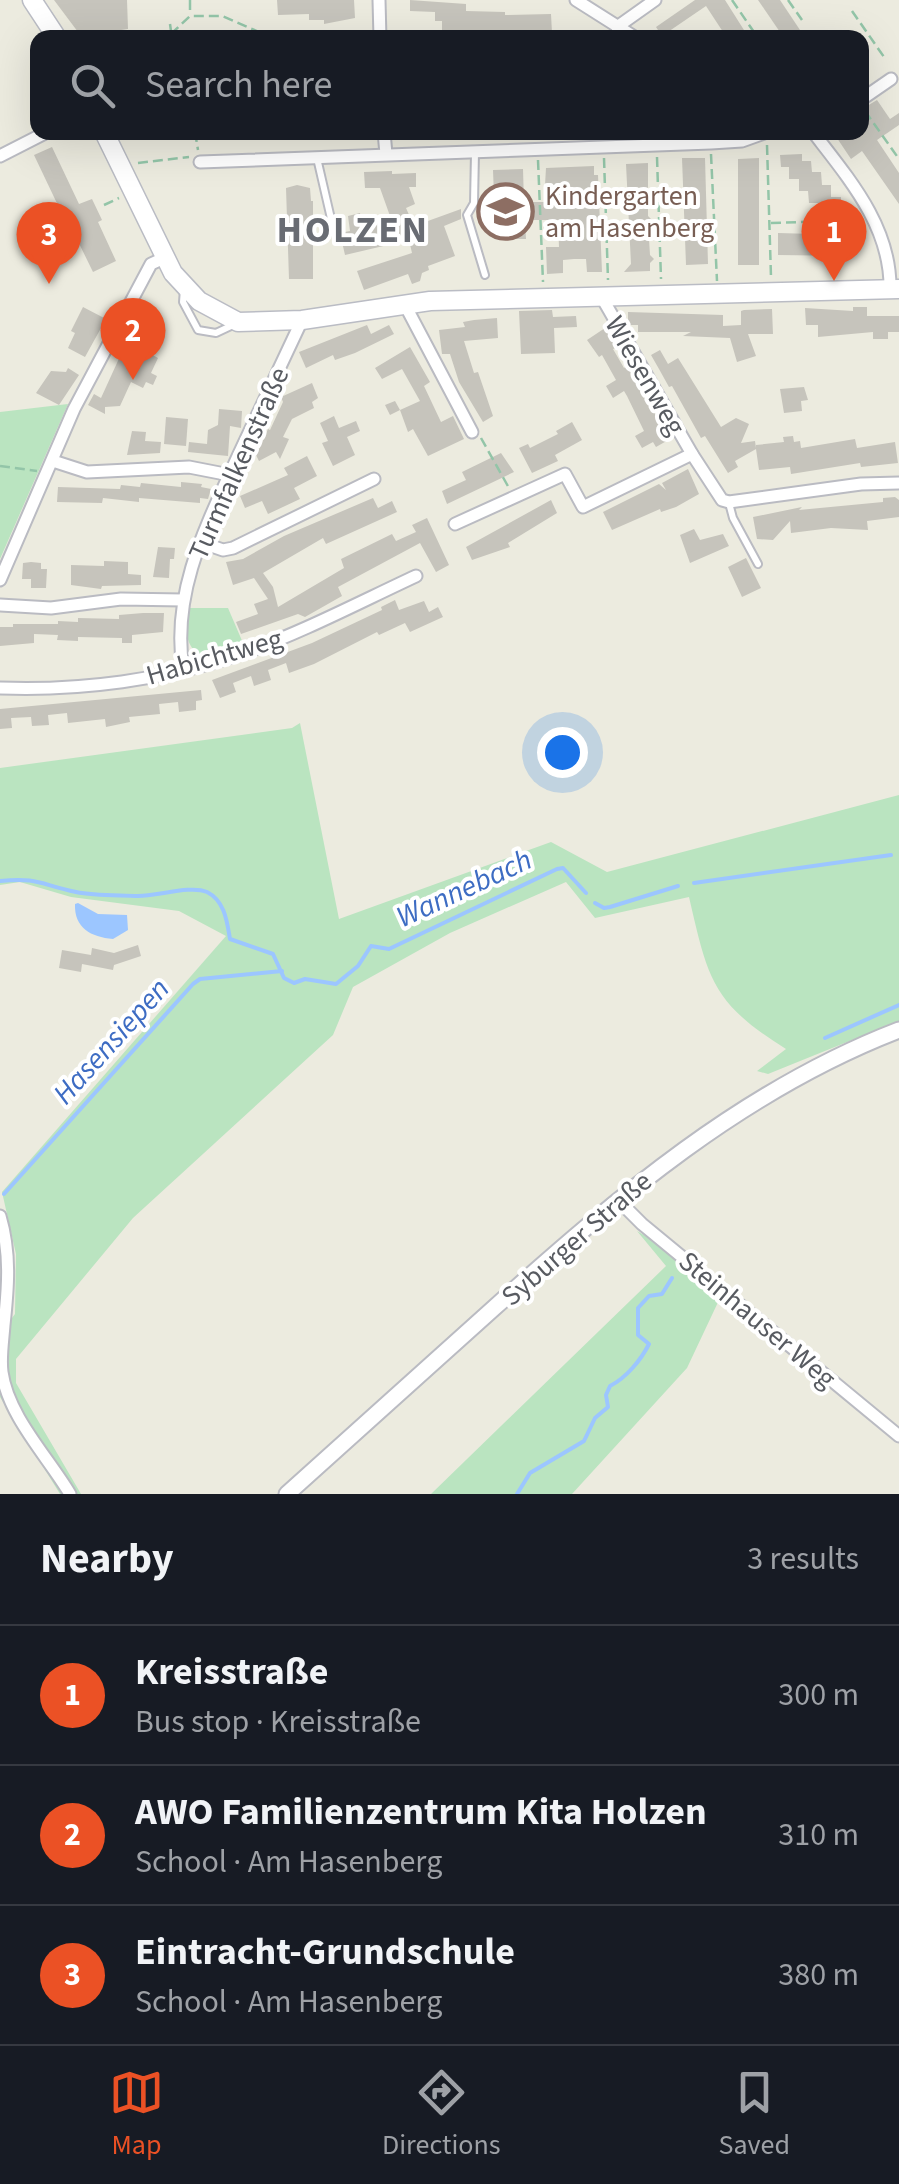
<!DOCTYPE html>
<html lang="en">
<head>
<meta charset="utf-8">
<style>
	body { margin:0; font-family:"Source Sans 3",sans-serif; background:#20242c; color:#f1f3f6 }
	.you { position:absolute; left:562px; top:752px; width:35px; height:35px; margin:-25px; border:8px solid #fff; border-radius:50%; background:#1a73e8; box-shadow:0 0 0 15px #1a73e833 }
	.badge { display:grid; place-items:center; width:65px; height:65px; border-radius:50%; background:#eb5125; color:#fff; font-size:32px; font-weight:700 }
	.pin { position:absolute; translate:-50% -82px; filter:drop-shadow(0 2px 5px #0008) }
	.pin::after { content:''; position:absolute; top:52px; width:35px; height:30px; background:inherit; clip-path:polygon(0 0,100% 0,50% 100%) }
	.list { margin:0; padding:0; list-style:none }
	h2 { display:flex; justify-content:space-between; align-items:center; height:130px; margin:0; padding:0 40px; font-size:42px }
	h2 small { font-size:32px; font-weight:400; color:#9ea1a6 }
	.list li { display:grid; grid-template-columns:65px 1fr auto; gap:30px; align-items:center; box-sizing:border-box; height:140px; padding:0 40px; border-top:2px solid #363941 }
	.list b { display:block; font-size:38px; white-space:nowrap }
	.list p { margin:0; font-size:32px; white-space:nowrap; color:#9ea1a6 }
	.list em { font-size:32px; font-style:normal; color:#9ea1a6 }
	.icon { flex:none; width:55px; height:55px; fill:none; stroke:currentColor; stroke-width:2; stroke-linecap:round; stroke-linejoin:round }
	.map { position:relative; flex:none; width:899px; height:1494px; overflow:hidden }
	.search { position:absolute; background:#171b24; box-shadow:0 10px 40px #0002; left:30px; right:30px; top:30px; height:110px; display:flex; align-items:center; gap:25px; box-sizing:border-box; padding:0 35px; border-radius:20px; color:#9ea1a6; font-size:38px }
	.sheet { height:550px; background:#171b24 }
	nav { display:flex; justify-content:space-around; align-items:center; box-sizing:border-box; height:140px; border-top:2px solid #363941; background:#171b24; font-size:28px; color:#9ea1a6 }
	nav a { display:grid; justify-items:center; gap:5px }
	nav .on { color:#eb5125 }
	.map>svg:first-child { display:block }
	.green { fill:#bae4c0 }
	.water { fill:#9cc6ff }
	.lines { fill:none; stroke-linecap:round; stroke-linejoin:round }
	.stream { stroke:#9cc6ff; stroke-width:4 }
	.building { fill:#c6c4bc }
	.service-casing { stroke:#babbc2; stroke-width:10 }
	.minor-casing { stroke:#babbc2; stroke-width:15 }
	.tertiary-casing { stroke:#babbc2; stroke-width:19 }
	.secondary-casing { stroke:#babcc4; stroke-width:21 }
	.path { stroke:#93c5a8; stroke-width:2.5; stroke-dasharray:10 5; stroke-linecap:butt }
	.service { stroke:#fff; stroke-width:6 }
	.minor { stroke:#fff; stroke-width:11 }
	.tertiary { stroke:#fff; stroke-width:15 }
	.secondary { stroke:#fff; stroke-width:18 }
	.labels { text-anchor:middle; stroke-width:8; stroke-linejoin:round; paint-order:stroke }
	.education-label { font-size:28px; fill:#785e54; stroke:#fff; text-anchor:start }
	.street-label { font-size:28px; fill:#585b61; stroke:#fff }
	.water-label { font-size:30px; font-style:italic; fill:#3d6cc3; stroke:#fff }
	.district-label { font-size:38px; font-weight:bold; letter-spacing:2.5px; fill:#696c73; stroke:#fff }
</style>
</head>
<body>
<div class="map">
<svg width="899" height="1494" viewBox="0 0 899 1494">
	<rect width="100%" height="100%" fill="#ecebdf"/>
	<g class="green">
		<path d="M68,404L0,559V412Z"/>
		<path d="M189,608H228L243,643L198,654C183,642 187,626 189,608Z"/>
		<path d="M300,723L339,919L551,842L607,872L899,795V1021L768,1074L757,1071L786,1049C712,1003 708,979 689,897L595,918L566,882L450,933L353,987L333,1035L133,1218L16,1359V1383L81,1494H60L0,1397V1334L15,1314L16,1254L2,1192L226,936L179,911L71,897L20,882L0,885V768L292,728Z"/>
		<path d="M637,1231L659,1244L720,1298L687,1368L572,1494H431L666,1266Z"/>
	</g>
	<path class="water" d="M78,903L98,914L127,915L128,930L113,939C91,937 74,928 75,904Z"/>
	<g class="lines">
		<g class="stream">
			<path d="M0,881C39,877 41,885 76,892C95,896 118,895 138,896C158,896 191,885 207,892C225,901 227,922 230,939L273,954L284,978L294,983L305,979L336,984L358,966L371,946L389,949L557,869L563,868L586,893"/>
			<path d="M694,883L891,855"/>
			<path d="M595,903L604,908L610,907L678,886"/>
			<path d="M825,1038L899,1005"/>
			<path d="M4,1194L193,984L200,979L282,971"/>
			<path d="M517,1494L530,1473L584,1441L595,1418L608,1407L606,1395L610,1386C626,1378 641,1360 649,1344L638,1335V1308L649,1296L662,1294L672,1278"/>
		</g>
	</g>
	<g class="building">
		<path d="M54,0H127L128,29L81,36Z"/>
		<path d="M277,0H354L355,18L324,24V20H309V14L278,15Z"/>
		<path d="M410,0L466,4V11L505,12V15L551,14L552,33L537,38H474V33H466V30H442V21H435V12L410,11Z"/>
		<path d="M695,0H725L749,38H727L706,6L662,36L656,27Z"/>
		<path d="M758,0H780L800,30L784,38Z"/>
		<path d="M877,100L890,119L899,113V125L877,140L899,173V204L862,151L851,159L833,132H862V109Z"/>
		<path d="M52,147L79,204L92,199L102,220L98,222L116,261L93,272L72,229L27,234V218L63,216L34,155Z"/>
		<path d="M802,154V161H811L812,172H821L822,185H831V197H841V214L818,215V203H809L808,191H799V179H789V167H781L780,155Z"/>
		<path d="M682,158H705L708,264L686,265Z"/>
		<path d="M759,158V265H738V159Z"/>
		<path d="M648,163V216L652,220L646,229L653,235L649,239L650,255L654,259L650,263V271L624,272L631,264L626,164Z"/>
		<path d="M594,166V175H598L602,272H587L586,259H574L563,260V273L547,274L546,247H559L558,220H525L526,239H508L507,221L495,222L493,170L523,169L524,202H544L546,168Z"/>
		<path d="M392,171V174L416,173V187H409L415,204L406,208L414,226L461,209V219L444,226L455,256L428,266L429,270L422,273L420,281L412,284L408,274L364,290L357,271L412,253L409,240L345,255L340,233L350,231L348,216L360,213L362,225L390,216L380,188H365L364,172Z"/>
		<path d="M297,185L310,188L311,201H313V279H289L286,188Z"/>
		<path d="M778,233L849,235L850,256L778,255Z"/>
		<path d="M83,307L106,319L85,357L68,348L75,333L71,331Z"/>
		<path d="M853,307H867V316H899V332H888V339H873V332L818,337V325H806L805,308L853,311Z"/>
		<path d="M772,309L773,334H748L756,356L737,362L730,338L683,336L691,332H638V325H628V312L723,315V326L741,325V311L744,310Z"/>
		<path d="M552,310L553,317L576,316L577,327L554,328L555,353L521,354L519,311Z"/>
		<path d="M497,318L498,338L464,341L474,373L478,372L493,416L483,422L459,382L450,354H442L439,330L465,327L463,322L474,320Z"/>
		<path d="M367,325L371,334L389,325L394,334L355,353L335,360L333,355L306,368L299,352Z"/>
		<path d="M605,328L616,348L613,349L624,368L627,366L670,439L656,447L653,442L642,448L635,436L644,431L627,396L624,391L613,398L606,386L616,380L602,355L599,357L587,340Z"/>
		<path d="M127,341L158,358L151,373L157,376L153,385L146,382L143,388L131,382L120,406L105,407V414L88,405L94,394L101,398Z"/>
		<path d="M410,347L430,382L424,386L441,422L453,416L464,439L428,456L413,429L408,432L400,410L390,415L385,405L395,401L400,410L420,401L402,369L382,379L375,368Z"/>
		<path d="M660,350L668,364L678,358L721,427L736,418L749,424L741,443L755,441L756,448V445L784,442L783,437L793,436L794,442L800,441L801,448L855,439L857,448L895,442L898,463L861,467L860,463L791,474L790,467L759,470L756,449L735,461L738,467L728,473L705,436L701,438L672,386L669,387L659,369L651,355Z"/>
		<path d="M68,368L79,375L59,405L36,393L51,371L66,372Z"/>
		<path d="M312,383L318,398L312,402L314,408L292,419L283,437L289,439L280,459L276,452L259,461L254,451L259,449L268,429L270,430L283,402L281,397Z"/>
		<path d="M804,387L808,400L801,401L802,411L784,413L780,389Z"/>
		<path d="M219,409L242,411L241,428L230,426L228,456L188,452L189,442L207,444L208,430L218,425Z"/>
		<path d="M334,416L339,428L356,421L360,431L347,437L355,455L333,466L322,443L328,441L320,423Z"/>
		<path d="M166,417L188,419L186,446L164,444Z"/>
		<path d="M572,422L582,440L555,455L558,461L532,473L519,448L528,444L530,448L558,434L556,431Z"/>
		<path d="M132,431L146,432L145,441L161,442L160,453L127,455Z"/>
		<path d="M501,453L514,472L447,504L442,491L466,480L462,472Z"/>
		<path d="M307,456L317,476L294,488L300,499L268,514L262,501L245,508L240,496L288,475L284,468Z"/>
		<path d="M688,469L699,494L676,507L661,512L660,509L612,530L603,512L659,484L666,490L662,483Z"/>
		<path d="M181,482L202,484L201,487L211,489L208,499L200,498V503L139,498V502L103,498L102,503L57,502L58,487L120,489L121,485L140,487L141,483L181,487Z"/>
		<path d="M895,497L899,500V517L867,521L868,530L831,528L791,533L790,521L773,540L757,539L753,517L802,507L799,510L883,502V498Z"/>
		<path d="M373,498L378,508L392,501L397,512L326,544L323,538L263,573L273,587L278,607L344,568L341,559L392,534L396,541L416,532L412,525L427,518L449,565L436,572L420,543L338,587L342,596L305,617L298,614L241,634L236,622L258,614L254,604L268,599L254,578L233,585L226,562L243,559L284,536Z"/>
		<path d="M551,500L557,513L508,543L510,547L472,560L466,547Z"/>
		<path d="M694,529L700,540L723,534L729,546L690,563L680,535Z"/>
		<path d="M158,547L175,548L174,559H170L169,578L153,577Z"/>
		<path d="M746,558L761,588L742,597L728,567Z"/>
		<path d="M104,561L128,562V574L141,575V585L102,586L101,589L71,585V565L104,566Z"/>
		<path d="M31,562L41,563V569H47L46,588H31V579H22L23,563Z"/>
		<path d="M395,600L399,610L424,601L429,612L438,607L443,617L410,632L405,623L379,635L377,632L314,664L289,673L286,663L268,670L271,680L254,686L251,676L233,683L236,692L220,698L212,680L312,643L382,610L381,607Z"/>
		<path d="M143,613H164L163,632L132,635V643H122V638L78,637V641L57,640L58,635L34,634V643L0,646V627H13V624H58V621L78,622V618L119,619V615Z"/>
		<path d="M201,690L202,700L196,701V710L179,712L178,702L159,704L160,714L129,717L130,722L106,727L105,719L68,723L67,713L48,715L49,725L32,726L31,717L11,718L12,728L0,729V709Z"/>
		<path d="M138,945L141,956L114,965L113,970L82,964L81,972L59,968L62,950L91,955L92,948L114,953Z"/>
	</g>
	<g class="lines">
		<defs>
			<g id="service">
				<path d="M475,152L474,203L467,215L485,275"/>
				<path d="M317,158L332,223"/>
				<path d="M184,289L183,302L198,330L216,333L233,325"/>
				<path d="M729,503L733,518L758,564"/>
			</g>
			<g id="minor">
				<path d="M379,0L380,38"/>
				<path d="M576,0L636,38"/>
				<path d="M617,27L655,0"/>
				<path d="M862,99L891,79"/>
				<path d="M384,132L386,154"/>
				<path d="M813,132C850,180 891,227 890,289"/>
				<path d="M0,156L47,132"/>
				<path d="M200,162L711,143L742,141L767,132"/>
				<path d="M601,296L692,454L722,500L729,502L861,484L899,483"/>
				<path d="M404,303L472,432"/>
				<path d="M53,461L87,472L189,467L230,475"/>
				<path d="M455,524L565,474L583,507L692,454"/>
				<path d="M200,542L223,550L233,548L374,479"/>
				<path d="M0,580L74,409L151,264L164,258"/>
				<path d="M0,605L51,608L121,599L183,600"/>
				<path d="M183,668C171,591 208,522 239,454C260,410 281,365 302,320"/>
				<path d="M0,688C80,691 165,680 241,654C301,633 358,603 416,576"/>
				<path d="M618,1200L642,1224L899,1436"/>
				<path d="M0,1216C11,1253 8,1288 4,1325C3,1340 0,1357 2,1372C8,1416 48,1457 70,1494"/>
			</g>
			<path id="tertiary" d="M287,1494C356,1432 426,1369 495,1307C618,1197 743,1090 899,1030"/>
			<g id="secondary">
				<path d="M32,0L57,38"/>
				<path d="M104,132L173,273L199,301L238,322L302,320L430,301L899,289"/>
			</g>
		</defs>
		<use href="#service" class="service-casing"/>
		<use href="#minor" class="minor-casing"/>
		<use href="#tertiary" class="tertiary-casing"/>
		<use href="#secondary" class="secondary-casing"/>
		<g class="path">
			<path d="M190,0V15"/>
			<path d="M732,0L758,38"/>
			<path d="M788,0L802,20"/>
			<path d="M852,11L884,57"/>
			<path d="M170,24L172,38"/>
			<path d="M171,34L190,16H222L273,38"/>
			<path d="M865,111L899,159"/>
			<path d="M195,132L198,150"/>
			<path d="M166,136L185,132"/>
			<path d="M767,145L771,277"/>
			<path d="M711,154L717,281"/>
			<path d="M657,157L661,279"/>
			<path d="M604,158L608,280"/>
			<path d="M538,160L543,282"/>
			<path d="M138,163L189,157"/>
			<path d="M104,205L119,198"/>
			<path d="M771,223L858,220"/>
			<path d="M481,438L509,488"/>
			<path d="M0,466L37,471"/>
		</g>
		<use href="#service" class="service"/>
		<use href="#minor" class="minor"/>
		<use href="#tertiary" class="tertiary"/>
		<use href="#secondary" class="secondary"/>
	</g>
	<defs>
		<symbol id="school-ring" viewBox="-11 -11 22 22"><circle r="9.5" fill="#fff" stroke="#8d6e63" stroke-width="1.5"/><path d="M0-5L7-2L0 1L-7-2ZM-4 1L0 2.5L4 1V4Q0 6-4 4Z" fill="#8d6e63"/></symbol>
	</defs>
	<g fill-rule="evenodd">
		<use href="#school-ring" x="474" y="180" width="63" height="63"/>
	</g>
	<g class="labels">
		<g class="education-label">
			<text x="545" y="205">Kindergarten<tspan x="545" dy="32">am Hasenberg</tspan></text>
		</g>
		<g class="street-label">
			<text transform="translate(646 375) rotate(60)" y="10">Wiesenweg</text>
			<text transform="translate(238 463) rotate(-66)" y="10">Turmfalkenstraße</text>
			<text transform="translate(214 656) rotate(-16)" y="10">Habichtweg</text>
			<text transform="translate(576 1238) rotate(-41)" y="10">Syburger Straße</text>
			<text transform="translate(758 1319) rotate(40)" y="10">Steinhauser Weg</text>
		</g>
		<g class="water-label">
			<text transform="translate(464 888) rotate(-25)" y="10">Wannebach</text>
			<text transform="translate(111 1041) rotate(-48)" y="10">Hasensiepen</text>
		</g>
		<g class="district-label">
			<text x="353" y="242">HOLZEN</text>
		</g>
	</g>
</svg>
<div class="you"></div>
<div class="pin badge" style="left:834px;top:281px">1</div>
<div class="pin badge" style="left:133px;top:380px">2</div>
<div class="pin badge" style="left:49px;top:284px">3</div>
<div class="search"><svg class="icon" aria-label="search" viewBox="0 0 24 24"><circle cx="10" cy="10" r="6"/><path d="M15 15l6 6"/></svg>Search here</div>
</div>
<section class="sheet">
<h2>Nearby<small>3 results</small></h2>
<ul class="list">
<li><span class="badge">1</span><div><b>Kreisstraße</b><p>Bus stop · Kreisstraße</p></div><em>300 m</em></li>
<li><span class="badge">2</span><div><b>AWO Familienzentrum Kita Holzen</b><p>School · Am Hasenberg</p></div><em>310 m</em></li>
<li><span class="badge">3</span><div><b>Eintracht-Grundschule</b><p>School · Am Hasenberg</p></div><em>380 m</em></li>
</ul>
</section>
<nav>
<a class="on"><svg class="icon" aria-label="map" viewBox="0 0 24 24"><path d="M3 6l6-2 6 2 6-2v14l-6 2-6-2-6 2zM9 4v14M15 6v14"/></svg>Map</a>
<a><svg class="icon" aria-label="directions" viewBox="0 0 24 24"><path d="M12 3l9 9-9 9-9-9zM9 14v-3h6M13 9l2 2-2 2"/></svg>Directions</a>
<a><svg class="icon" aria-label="saved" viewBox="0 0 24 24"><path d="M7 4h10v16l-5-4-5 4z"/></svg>Saved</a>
</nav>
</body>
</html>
